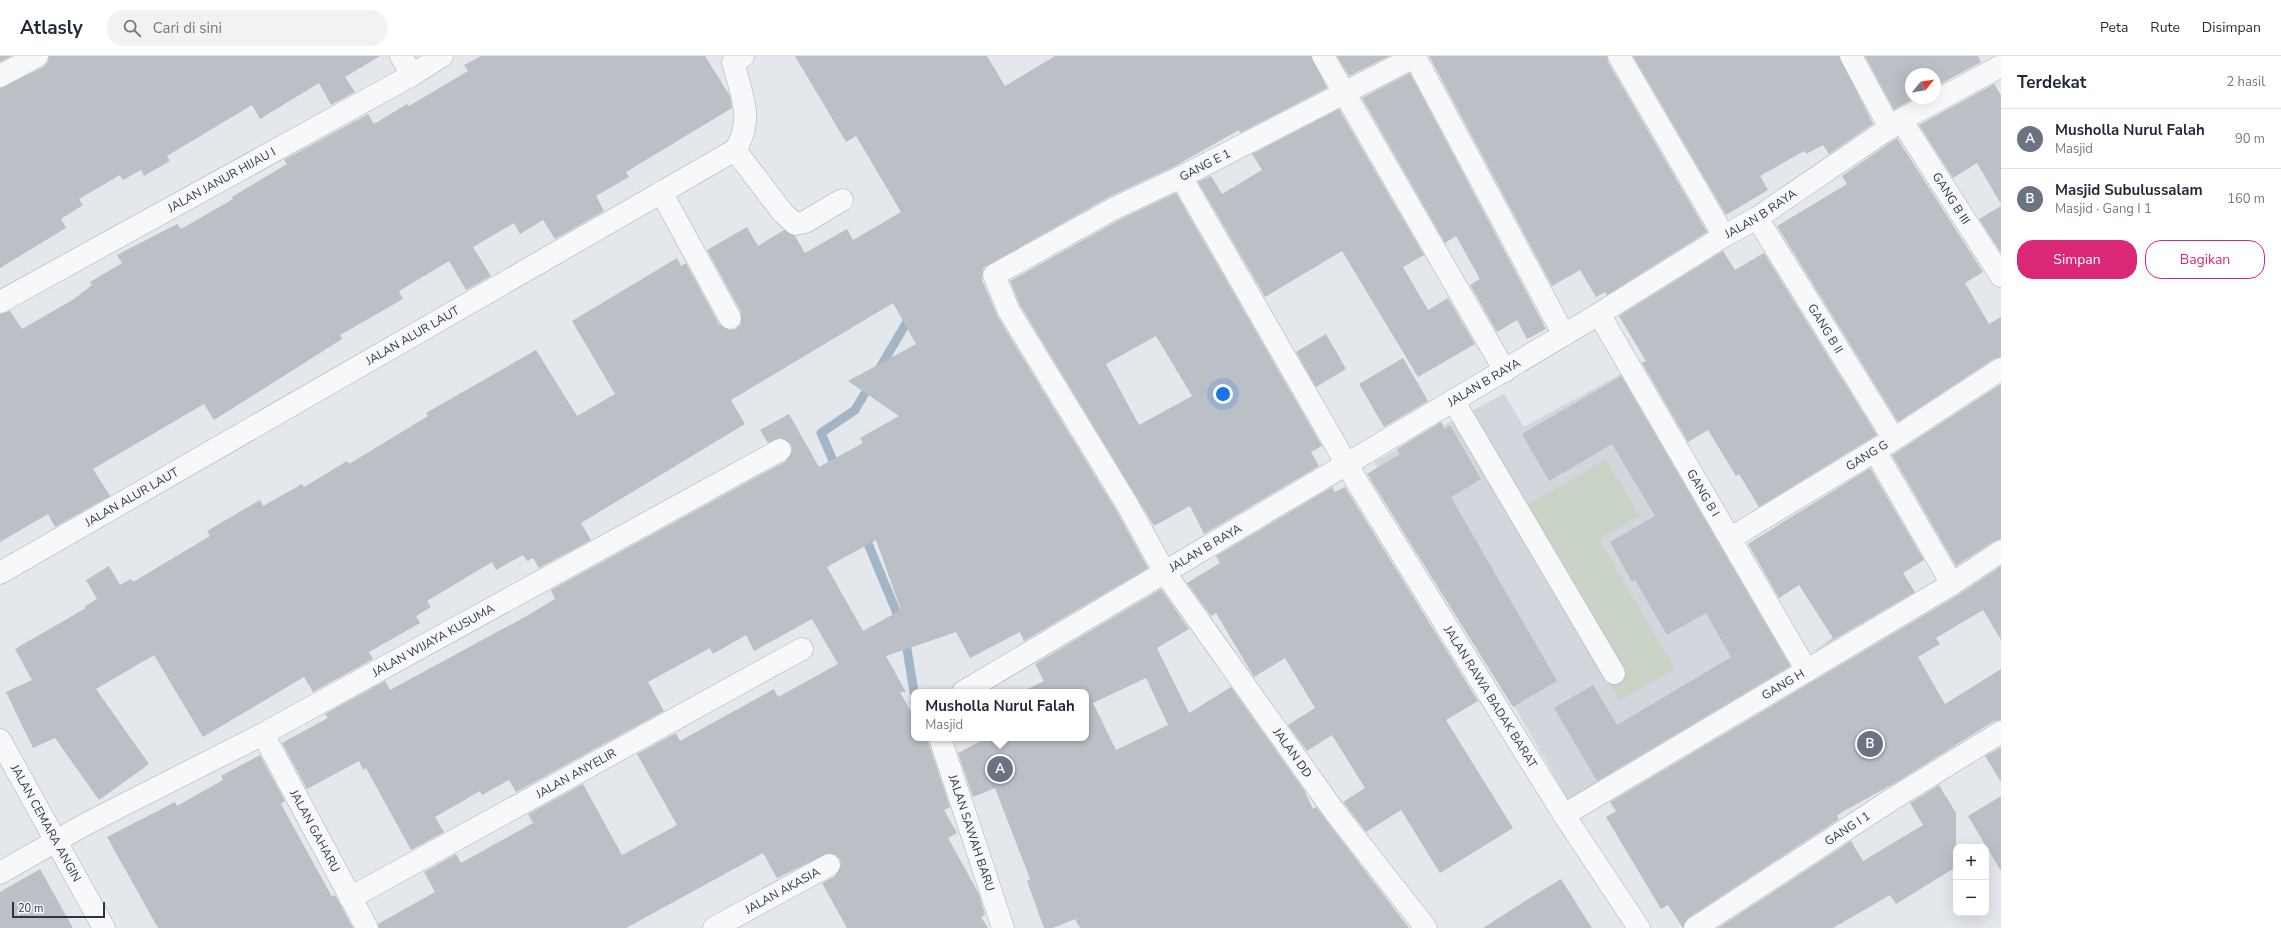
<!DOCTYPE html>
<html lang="id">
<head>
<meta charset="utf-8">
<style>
	body { margin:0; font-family:"Nunito Sans",sans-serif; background:#f2f2f3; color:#1f2937 }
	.controls { position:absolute; right:12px; bottom:12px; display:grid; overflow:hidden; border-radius:8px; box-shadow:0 4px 16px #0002 }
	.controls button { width:36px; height:36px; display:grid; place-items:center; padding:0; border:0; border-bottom:1px solid #e0e1e3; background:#fff; color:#1f2937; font:20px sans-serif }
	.compass { position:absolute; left:1905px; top:12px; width:36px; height:36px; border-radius:50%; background:#fff; box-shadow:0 4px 16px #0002; rotate:60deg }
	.scale { position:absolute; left:12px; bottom:10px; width:93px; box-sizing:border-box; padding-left:4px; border:2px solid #2d3542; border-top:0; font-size:11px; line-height:14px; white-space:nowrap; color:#2d3542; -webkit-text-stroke:3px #f4f6f8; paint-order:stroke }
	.you { position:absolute; left:1223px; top:338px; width:14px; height:14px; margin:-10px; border:3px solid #fff; border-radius:50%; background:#1a73e8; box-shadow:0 0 0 6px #1a73e833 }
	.badge { display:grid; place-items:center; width:26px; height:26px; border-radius:50%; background:#db2777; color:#fff; font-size:13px; font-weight:700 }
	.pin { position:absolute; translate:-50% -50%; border:2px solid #fff; box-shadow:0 1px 4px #0006 }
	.popup { position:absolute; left:911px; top:633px; width:178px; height:52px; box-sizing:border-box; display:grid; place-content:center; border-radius:8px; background:#fff; filter:drop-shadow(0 1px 3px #0005); font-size:13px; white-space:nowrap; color:#747a83 }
	.popup b { font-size:15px; color:#1f2937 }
	.popup::after { content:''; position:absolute; left:50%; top:100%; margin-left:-8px; border:8px solid transparent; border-top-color:#fff }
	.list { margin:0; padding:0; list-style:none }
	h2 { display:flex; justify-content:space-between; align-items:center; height:52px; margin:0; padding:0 16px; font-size:17px }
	h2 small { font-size:13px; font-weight:400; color:#747a83 }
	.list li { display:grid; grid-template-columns:26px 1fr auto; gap:12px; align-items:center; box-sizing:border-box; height:60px; padding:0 16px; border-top:1px solid #e0e1e3 }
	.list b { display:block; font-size:15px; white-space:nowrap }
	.list p { margin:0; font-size:13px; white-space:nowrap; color:#747a83 }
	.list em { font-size:13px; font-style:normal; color:#747a83 }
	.actions { display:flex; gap:8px; padding:12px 16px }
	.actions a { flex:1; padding:9px 0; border:1px solid #db2777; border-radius:16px; text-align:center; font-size:14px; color:#db2777 }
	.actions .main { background:#db2777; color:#fff }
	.icon { flex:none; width:22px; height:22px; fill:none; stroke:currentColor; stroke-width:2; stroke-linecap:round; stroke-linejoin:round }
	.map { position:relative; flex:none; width:2001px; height:872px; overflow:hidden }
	header { display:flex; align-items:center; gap:24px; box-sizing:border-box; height:56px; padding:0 20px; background:#fff; border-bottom:1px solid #e0e1e3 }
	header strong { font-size:19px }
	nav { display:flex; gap:22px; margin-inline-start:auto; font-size:14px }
	.search { width:280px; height:36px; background:#f2f2f3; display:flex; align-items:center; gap:10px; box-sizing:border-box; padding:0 14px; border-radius:16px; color:#747a83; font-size:15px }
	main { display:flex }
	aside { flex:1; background:#fff }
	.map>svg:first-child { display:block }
	.built { fill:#d2d6dd }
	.green { fill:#cad4c6 }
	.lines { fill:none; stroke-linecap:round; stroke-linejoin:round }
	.stream { stroke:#a2b6c8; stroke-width:9 }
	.building { fill:#bbc0c7; fill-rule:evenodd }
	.minor-casing { stroke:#a9aeb5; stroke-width:23 }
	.minor { stroke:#f7f8f9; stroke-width:22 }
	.labels { text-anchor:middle; stroke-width:4; stroke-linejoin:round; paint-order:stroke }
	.street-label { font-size:12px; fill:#2d3542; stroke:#f4f6f8 }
</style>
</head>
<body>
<header>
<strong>Atlasly</strong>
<div class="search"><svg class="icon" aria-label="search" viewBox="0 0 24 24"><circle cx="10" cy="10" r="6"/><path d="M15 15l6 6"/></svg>Cari di sini</div>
<nav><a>Peta</a><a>Rute</a><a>Disimpan</a></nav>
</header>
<main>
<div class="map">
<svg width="2001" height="872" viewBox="0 0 2001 872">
	<rect width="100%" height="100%" fill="#e4e7eb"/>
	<path class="built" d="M1626,315L1799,611L1571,749L1374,406L1504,338L1524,371Z"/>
	<path class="green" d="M1606,403L1640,460L1599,483L1675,613L1619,645L1510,459Z"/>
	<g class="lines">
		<g class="stream">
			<path d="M878,315L911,259"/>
			<path d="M837,414L821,377L855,354L871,327"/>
			<path d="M864,478L901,567"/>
			<path d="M905,581L914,636"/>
		</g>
	</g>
	<g class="building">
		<path d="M0,0H11L0,6Z"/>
		<path d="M49,0H380L345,21L355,36L331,49L319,27L260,63L252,49L167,100L170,105L144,120L141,114L123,124L120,119L79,143L83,149L61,163L66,172L0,212V32L43,11L48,6Z"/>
		<path d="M481,0H705L730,40L732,52L626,116L629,121L596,140L604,155L555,183L543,164L520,178L514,167L473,191L491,220L466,234L449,205L399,235L403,243L340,279L342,283L214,364L204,348L93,413L110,440L55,471L48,458L0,486V258L10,255L22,273L74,243L92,229L90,226L122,207L117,199L177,168L181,173L233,143L232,141L287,108L284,104L368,58L374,68L407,48L409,50L468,15L464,9Z"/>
		<path d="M795,0H987L1005,30L1055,0H1311L1327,32L1240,77L1239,74L1175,110L1109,141L983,212L982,224L998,261L1116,454L1148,512L1024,585L1020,576L970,602L956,576L886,600L906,636H900L914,661V682H925L929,688L950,751L944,754L957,777L948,782L979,838L985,859L981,861L988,872H847L822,827L835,820L841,810L840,803L836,799L829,797L777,822L763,797L626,872H379L378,868L435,836L424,816L456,798L461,807L533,767L528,758L583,728L622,799L677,769L637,698L676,677L680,685L774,633L778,641L838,608L812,563L754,595L746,579L713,598L710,592L648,626L664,655L516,736L509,724L482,739L480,735L435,761L444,776L411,794L366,712L363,714L359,705L307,733L282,687L328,662L325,658L385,625L390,634L525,561L555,543L551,534L786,405L792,395L791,388L781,382L768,387L760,374L789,358L819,411L863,387L860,382L899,360L848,325L916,288L893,247L731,344L745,368L581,467L591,484L539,512L533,502L527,505L523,499L496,514L492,506L427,545L431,551L416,560L420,567L369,596L373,603L313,636L304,621L203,681L154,599L96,633L149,708L99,744L55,682L33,692L6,636L32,624L15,593L86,552L85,550L97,543L86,524L109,510L120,529L131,523L133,526L210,480L207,475L260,444L263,450L302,428L304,431L347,405L349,408L428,360L426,357L536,294L577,360L615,338L572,265L677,202L681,210L686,207L719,268L729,274L736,273L741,268V256L707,194L747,171L758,190L784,174L795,180L805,197L847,173L853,184L901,156L856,80L846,86ZM876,484L901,554L863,575L827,511Z"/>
		<path d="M1337,0H1389L1349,20Z"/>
		<path d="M1429,0H1607L1608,6L1707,176L1607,239L1605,236L1596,241L1580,214L1552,230Z"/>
		<path d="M1633,0H1839L1873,68L1829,98L1823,89L1806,98L1804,95L1760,120L1768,134L1726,159Z"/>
		<path d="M1865,0H1978L1981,6L1935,31V18H1911V42H1915L1894,54Z"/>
		<path d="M1410,17L1546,273L1527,283L1517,264L1497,276L1470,229L1480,223L1456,180L1445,187L1362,42Z"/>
		<path d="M1994,28L2001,39V148L1977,107L1953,122L1919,69Z"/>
		<path d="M1339,53L1424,199L1403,211L1428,254L1448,242L1475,288L1418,321L1342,195L1265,241L1198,126L1211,120L1222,138L1262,114L1252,98Z"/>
		<path d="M1897,82L1983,216L1965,227L1989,268L2001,261V301L1994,303L1898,366L1777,170L1847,128L1842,120Z"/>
		<path d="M1176,137L1322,390L1311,396L1319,410L1204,478L1190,450L1154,470L1020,249L1010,225L1121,163ZM1156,280L1192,340L1139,369L1106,308Z"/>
		<path d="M2001,150V197L1979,163Z"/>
		<path d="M1723,195L1735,214L1764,197L1877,379L1759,451L1739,418L1736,420L1708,374L1688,386L1642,307L1646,305L1619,260Z"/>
		<path d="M1326,278L1346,313L1316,331L1296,296Z"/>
		<path d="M1403,302L1428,345L1384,371L1359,328Z"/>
		<path d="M1621,320L1790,610L1597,725L1554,652L1593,629L1617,669L1731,601L1706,557L1667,579L1635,524L1632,526L1610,486L1655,460L1612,388L1549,425L1522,378Z"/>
		<path d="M2001,328V483L1994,485L1956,510L1892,399Z"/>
		<path d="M1441,366L1445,373L1450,369L1481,423L1451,441L1557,625L1513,651L1367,418L1400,398L1397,393Z"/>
		<path d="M1870,412L1924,504L1903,517L1915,536L1811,597L1833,582L1799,529L1779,542L1748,488Z"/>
		<path d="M1332,431L1335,436L1345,431L1478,645L1446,664L1513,772L1440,817L1401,754L1366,776L1343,746L1365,732L1332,679L1307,695L1288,669L1315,652L1285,602L1254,621L1216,557L1211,560L1187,527L1220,507L1216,500Z"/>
		<path d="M2001,510V584L1983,554L1936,582L1940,588L1918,601L1945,648L2001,613V664L1994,665L1897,726L1842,756L1837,760L1839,763L1688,862L1683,872L1668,849L1661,853L1606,761L1616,755L1610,746L1958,539Z"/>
		<path d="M1161,533L1189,573L1157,592L1189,657L1231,631L1304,734L1313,753L1316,751L1409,872H1080L1075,863L1053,872H1044L1027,825L1030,823L995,732L973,741L958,697L981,685L979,682H1086V636H1021L1044,625L1035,608ZM1146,622L1168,669L1116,694L1093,647Z"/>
		<path d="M2001,691V726L1985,700Z"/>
		<path d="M260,699L285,745L281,748L332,841L335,839L353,872H158L107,781L175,746L177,750L223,724L221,720Z"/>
		<path d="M1939,729L1956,757V811L1896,848L1890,839L1833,872H1718L1851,785L1863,805L1923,769L1910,747Z"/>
		<path d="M2001,740V815L1968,760Z"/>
		<path d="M40,813L73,872H0V836Z"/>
		<path d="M1561,823L1592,872H1483L1533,840Z"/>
	</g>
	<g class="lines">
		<defs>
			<g id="minor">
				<path d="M401,0L412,19"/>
				<path d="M1323,0L1505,315"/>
				<path id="s1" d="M1416,0L1181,121L1115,152L994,219L1009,255L1127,448L1165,517L1334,755L1426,872"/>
				<path d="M1619,0L1724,180"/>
				<path d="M1851,0L1890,72"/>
				<path d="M1415,1L1564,279"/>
				<path d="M0,20L37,0"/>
				<path id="s2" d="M1901,64L2001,220"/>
				<path d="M735,94L783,157L795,168L805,166L842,144"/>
				<path id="s3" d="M1181,121L1357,426L1564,759L1639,872"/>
				<path d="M661,136L730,262"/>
				<path id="s4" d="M1757,162L1894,383"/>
				<path id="s5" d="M0,246L412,19L442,0"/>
				<path id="s6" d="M1599,258L1807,615"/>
				<path d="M1453,344L1614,617"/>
				<path d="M1875,395L1952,528"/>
				<path id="s7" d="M1731,482L1894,383L2001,313"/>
				<path id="s8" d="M0,517L735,94C755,64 741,38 733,6L743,0"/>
				<path id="s9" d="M963,636L1599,258L1724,180L1757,162L1901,64L2001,10"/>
				<path id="s10" d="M263,678L367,872"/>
				<path id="s11" d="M940,682L1003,872"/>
				<path id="s12" d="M0,684L104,872"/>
				<path id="s13" d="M1564,759L1952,528L2001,495"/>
				<path id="s14" d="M0,817L84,769L263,678L780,394"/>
				<path id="s15" d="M350,842L802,593"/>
				<path id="s16" d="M714,872L829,809"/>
				<path id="s17" d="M1695,872L1891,744L2001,676"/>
			</g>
		</defs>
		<use href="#minor" class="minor-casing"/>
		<use href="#minor" class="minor"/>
	</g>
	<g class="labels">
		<g class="street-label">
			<text transform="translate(1205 109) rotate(-27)" y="4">GANG E 1</text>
			<text dy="4" stroke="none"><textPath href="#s5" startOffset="253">JALAN JANUR HIJAU I</textPath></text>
			<text dy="4" stroke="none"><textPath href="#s2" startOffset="93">GANG B III</textPath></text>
			<text dy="4" stroke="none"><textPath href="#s9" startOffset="930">JALAN B RAYA</textPath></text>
			<text dy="4" stroke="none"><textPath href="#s4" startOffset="130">GANG B II</textPath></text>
			<text dy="4" stroke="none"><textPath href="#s8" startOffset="476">JALAN ALUR LAUT</textPath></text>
			<text dy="4" stroke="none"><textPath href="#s9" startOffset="606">JALAN B RAYA</textPath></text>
			<text dy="4" stroke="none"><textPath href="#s7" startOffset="159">GANG G</textPath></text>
			<text dy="4" stroke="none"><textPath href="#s6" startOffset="207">GANG B I</textPath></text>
			<text dy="4" stroke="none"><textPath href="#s8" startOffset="152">JALAN ALUR LAUT</textPath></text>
			<text dy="4" stroke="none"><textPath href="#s9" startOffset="282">JALAN B RAYA</textPath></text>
			<text dy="4" stroke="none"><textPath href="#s14" startOffset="492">JALAN WIJAYA KUSUMA</textPath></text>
			<text dy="4" stroke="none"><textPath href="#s13" startOffset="255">GANG H</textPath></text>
			<text dy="4" stroke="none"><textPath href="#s3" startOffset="605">JALAN RAWA BADAK BARAT</textPath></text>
			<text dy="4" stroke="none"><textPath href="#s1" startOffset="1040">JALAN DD</textPath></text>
			<text dy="4" stroke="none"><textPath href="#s15" startOffset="258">JALAN ANYELIR</textPath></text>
			<text dy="4" stroke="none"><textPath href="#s12" startOffset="95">JALAN CEMARA ANGIN</textPath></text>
			<text dy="4" stroke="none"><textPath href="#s17" startOffset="182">GANG I 1</textPath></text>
			<text dy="4" stroke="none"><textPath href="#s10" startOffset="110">JALAN GAHARU</textPath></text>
			<text dy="4" stroke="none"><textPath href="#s11" startOffset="100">JALAN SAWAH BARU</textPath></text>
			<text dy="4" stroke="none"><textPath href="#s16" startOffset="78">JALAN AKASIA</textPath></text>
		</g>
	</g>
</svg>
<div class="controls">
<button>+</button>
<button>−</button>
</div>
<svg class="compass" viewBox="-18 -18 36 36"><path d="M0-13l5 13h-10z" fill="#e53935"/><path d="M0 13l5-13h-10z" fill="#747a83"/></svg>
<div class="scale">20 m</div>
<div class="you"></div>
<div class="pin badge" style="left:1000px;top:713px;background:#6b7280">A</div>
<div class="popup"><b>Musholla Nurul Falah</b>Masjid</div>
<div class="pin badge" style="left:1870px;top:688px;background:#6b7280">B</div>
</div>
<aside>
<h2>Terdekat<small>2 hasil</small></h2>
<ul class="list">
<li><span class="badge" style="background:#6b7280">A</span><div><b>Musholla Nurul Falah</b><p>Masjid</p></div><em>90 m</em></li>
<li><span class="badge" style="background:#6b7280">B</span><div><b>Masjid Subulussalam</b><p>Masjid · Gang I 1</p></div><em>160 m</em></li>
</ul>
<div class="actions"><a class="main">Simpan</a><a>Bagikan</a></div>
</aside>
</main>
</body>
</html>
